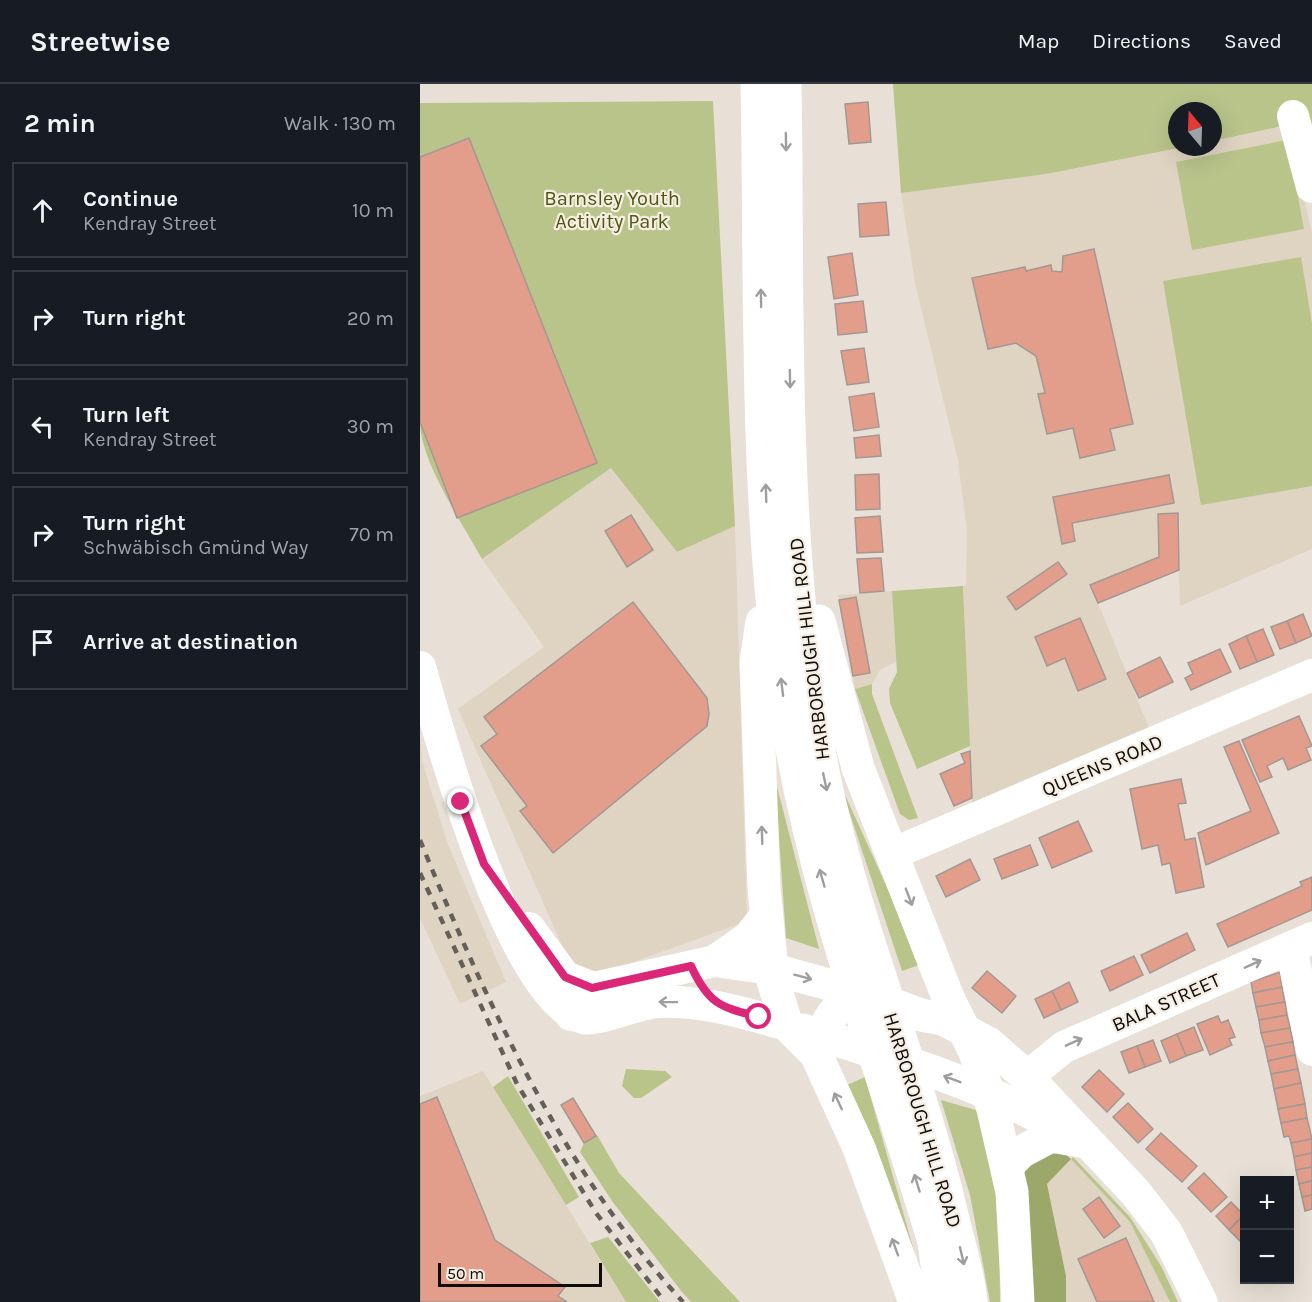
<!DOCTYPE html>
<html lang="en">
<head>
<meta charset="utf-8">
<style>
	body { margin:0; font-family:Karla,sans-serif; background:#242831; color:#f1f3f6 }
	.controls { position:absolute; right:18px; bottom:18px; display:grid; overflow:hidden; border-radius:0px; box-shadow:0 6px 24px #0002 }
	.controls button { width:54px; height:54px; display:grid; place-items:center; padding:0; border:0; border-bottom:2px solid #363941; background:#171b24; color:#f1f3f6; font:30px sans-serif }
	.compass { position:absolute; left:748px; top:18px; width:54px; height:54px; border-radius:50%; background:#171b24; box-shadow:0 6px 24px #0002; rotate:341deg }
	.scale { position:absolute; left:18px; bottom:15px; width:164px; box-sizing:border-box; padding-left:6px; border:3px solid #0f0c09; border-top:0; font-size:16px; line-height:21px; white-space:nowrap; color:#0f0c09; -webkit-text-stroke:4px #f6eee3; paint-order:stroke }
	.stop { position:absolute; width:18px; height:18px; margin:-14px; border:4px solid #db2777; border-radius:50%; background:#fff }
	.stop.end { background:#db2777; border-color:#fff; box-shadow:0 2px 6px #0008 }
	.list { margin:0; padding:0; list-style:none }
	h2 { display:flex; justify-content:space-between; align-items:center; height:78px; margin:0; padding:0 24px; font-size:26px }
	h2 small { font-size:20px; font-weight:400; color:#9ea1a6 }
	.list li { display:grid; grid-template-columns:39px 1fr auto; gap:18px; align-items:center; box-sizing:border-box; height:96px; margin:0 12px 12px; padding:0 12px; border:2px solid #363941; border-radius:0px }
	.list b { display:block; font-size:22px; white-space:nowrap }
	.list p { margin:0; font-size:20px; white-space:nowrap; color:#9ea1a6 }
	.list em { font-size:20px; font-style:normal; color:#9ea1a6 }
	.icon { flex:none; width:33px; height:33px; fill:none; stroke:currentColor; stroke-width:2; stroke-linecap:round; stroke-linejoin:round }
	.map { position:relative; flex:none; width:892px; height:1218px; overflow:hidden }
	header { display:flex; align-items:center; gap:36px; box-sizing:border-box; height:84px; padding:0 30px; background:#171b24; border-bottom:2px solid #363941 }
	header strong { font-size:28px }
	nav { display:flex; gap:33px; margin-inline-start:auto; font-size:21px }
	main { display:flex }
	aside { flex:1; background:#171b24 }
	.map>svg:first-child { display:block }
	.built { fill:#dfd3c2 }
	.green { fill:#b8c48a }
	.forest { fill:#9ba869 }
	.building { fill:#e29e8b; stroke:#a49793; stroke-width:1.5 }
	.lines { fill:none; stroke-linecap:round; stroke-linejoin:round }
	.minor { stroke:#fff; stroke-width:32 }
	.highway { stroke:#fff; stroke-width:33 }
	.rail { stroke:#645f59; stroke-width:4.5; stroke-dasharray:8 8; stroke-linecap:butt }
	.oneway { stroke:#9f9e9d }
	.route { stroke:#db2777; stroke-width:8 }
	.labels { text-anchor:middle; stroke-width:4.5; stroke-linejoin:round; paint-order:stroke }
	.park-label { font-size:20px; fill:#4d5710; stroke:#f6eee3 }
	.street-label { font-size:20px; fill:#0f0c09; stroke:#f6eee3 }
</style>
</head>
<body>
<header>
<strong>Streetwise</strong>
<nav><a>Map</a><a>Directions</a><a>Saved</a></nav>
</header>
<main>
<aside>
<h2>2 min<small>Walk · 130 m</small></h2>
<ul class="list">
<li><svg class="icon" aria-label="ahead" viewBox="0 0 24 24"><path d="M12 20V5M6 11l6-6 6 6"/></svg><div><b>Continue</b><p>Kendray Street</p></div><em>10 m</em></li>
<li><svg class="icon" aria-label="right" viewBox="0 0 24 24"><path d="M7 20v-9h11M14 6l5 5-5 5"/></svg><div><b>Turn right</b></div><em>20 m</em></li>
<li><svg class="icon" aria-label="left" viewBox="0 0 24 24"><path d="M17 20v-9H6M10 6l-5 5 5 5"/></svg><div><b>Turn left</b><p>Kendray Street</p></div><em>30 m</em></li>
<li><svg class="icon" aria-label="right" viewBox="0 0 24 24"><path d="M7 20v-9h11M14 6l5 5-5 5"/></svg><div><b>Turn right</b><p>Schwäbisch Gmünd Way</p></div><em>70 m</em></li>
<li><svg class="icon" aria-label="arrive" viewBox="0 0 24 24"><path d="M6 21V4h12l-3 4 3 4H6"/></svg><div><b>Arrive at destination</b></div></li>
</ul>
</aside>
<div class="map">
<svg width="892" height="1218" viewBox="0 0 892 1218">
	<rect width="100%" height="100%" fill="#e8e0d6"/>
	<g class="built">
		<path d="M867,41L892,149V465L760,522L759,486L678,519L729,644L552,720L543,502H546L547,447L538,377L495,199L481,109L626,90L764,63H793V57Z"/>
		<path d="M191,384L257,468L315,442L327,837L158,898L38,625L124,563L62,475Z"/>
		<path d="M472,507L477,577L460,586L452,600L435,605L418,511Z"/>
		<path d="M0,652L2,677L27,758L86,898L40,920L0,834Z"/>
		<path d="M63,987L206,1218H0V1012Z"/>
		<path d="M651,1075L710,1138L750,1218H646V1192L627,1100Z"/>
	</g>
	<g class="green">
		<path d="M473,0H892V99L867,41L793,57V27H757V63H764L626,90L481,109Z"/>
		<path d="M293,17L315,442L257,468L191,384L62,475C43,440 0,377 0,338L37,433L176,379L49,54L0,73V19Z"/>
		<path d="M867,56L884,145L772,166L756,78Z"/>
		<path d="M881,173L892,240V402L781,421L743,197Z"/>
		<path d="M543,502L550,662L497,685L470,619L469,605L477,588L472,507Z"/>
		<path d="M452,600V610L498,734L489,736L480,730L435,605Z"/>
		<path d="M355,695L399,865L366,854Z"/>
		<path d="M420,700L502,880L482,887Z"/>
		<path d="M206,985L245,987L252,993L221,1014H214L202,1002Z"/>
		<path d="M88,992L159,1113L146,1121L73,1003Z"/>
		<path d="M445,993L501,1192L425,1002Z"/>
		<path d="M521,1016L559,1027L579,1124L580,1218H570L550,1111Z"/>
		<path d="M177,1051L199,1089L320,1218H271L262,1208L192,1117L160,1068L164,1059Z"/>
		<path d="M653,1073L710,1133L741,1182L758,1218H750L710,1138L651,1075Z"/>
		<path d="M188,1153L240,1218H206L170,1159Z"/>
	</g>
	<path class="forest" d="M643,1068L651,1075L627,1100L646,1192V1218H611L601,1085L630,1070Z"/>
	<g class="building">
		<path d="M448,18L451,58L429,60L425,20Z"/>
		<path d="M49,54L177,379L37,434L0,338V73Z"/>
		<path d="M466,118L469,151L440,153L438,120Z"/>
		<path d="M674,165L713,340L690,345L695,366L660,374L653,344L627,350L618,310L625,309L616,272L596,259L568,265L552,194L605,183L606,187L631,181L632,187L642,188L643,172Z"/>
		<path d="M432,169L438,211L414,215L408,173Z"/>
		<path d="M443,217L447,248L418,251L415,220Z"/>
		<path d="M444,264L449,298L427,301L421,267Z"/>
		<path d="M454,309L459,343L434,347L429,313Z"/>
		<path d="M459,351L461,372L436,374L434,354Z"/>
		<path d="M459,390L460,425L436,426L435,391Z"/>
		<path d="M749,391L754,419L652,439L655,457L642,460L633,413Z"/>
		<path d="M758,429L759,486L678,519L670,501L739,473L738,430Z"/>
		<path d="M211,431L233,466L207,483L185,447Z"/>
		<path d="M460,432L463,468L437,469L435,434Z"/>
		<path d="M461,474L464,507L440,509L437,475Z"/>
		<path d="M638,478L647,490L596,526L587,513Z"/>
		<path d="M436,513L450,589L433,592L419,516Z"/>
		<path d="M213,518L287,614L289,630L287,642L133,769L100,727L107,722L61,662L77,650L64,633Z"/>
		<path d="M883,530L892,552L876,559L867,537Z"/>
		<path d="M660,534L686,595L658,607L645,574L627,582L615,553Z"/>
		<path d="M867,537L876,559L860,565L851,543Z"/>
		<path d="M843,545L854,571L837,578L826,552Z"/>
		<path d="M826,552L837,578L820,585L809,560Z"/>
		<path d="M800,565L811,588L771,606L765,594L773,590L768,579Z"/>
		<path d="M740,573L753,598L719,614L707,589Z"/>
		<path d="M879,632L892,662L886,664L891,676L868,686L863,674L847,682L852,693L840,698L822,656Z"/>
		<path d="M819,657L859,749L786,781L778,749L831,727L804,663Z"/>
		<path d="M550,667L552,714L534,722L520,690L545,679L541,670Z"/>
		<path d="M761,695L766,719L758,720L765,756L775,754L784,803L756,809L750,779L742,781L738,761L722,765L710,705Z"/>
		<path d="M658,737L672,767L632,784L619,754Z"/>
		<path d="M610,761L618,781L582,795L574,775Z"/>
		<path d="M550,775L560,796L526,813L516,792Z"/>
		<path d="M892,793V826L808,863L797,840L882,802L880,798Z"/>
		<path d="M767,849L775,866L730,889L721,871Z"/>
		<path d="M714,872L723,891L690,907L681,887Z"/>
		<path d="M567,887L596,912L582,929L552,904Z"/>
		<path d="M860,888L862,903L833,909L831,898Z"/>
		<path d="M649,898L658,918L641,926L632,907Z"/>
		<path d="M862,903L865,918L836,923L833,909Z"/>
		<path d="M632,907L641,926L624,934L615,915Z"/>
		<path d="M865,918L867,931L839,936L836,923Z"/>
		<path d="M867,931L870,944L841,949L839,936Z"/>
		<path d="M798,932L801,939L808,936L815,953L809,955L812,961L790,971L777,940Z"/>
		<path d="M774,943L783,966L766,972L757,950Z"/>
		<path d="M870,944L873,958L845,963L841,949Z"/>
		<path d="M757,950L766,972L750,979L741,957Z"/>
		<path d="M733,956L741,977L725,983L717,962Z"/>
		<path d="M873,958L875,971L848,977L845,963Z"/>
		<path d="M717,962L725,983L709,989L701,968Z"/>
		<path d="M875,971L878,985L851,990L848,977Z"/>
		<path d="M878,985L881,999L854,1005L851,990Z"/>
		<path d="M679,986L704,1010L687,1028L662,1003Z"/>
		<path d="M881,999L885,1020L858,1025L854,1005Z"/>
		<path d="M17,1013L75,1156L145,1203L138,1212L147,1218H0V1020Z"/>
		<path d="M153,1014L176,1052L164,1059L141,1021Z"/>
		<path d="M708,1019L733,1045L718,1059L693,1033Z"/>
		<path d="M885,1020L887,1034L861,1039L858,1025Z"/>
		<path d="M887,1034L892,1055L871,1059L869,1052L864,1053L861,1039Z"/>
		<path d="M741,1049L777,1082L762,1098L726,1065Z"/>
		<path d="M892,1055V1069L874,1073L871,1059Z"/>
		<path d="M892,1069V1083L876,1086L874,1073Z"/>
		<path d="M892,1083V1097L879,1100L876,1086Z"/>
		<path d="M784,1089L807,1113L791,1128L768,1104Z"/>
		<path d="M892,1097V1111L882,1113L879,1100Z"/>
		<path d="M892,1111V1125L885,1127L882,1113Z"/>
		<path d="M679,1113L700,1142L684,1154L663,1125Z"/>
		<path d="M811,1118L824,1131L809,1146L796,1132Z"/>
		<path d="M824,1131V1156L822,1159L809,1146Z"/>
		<path d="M706,1154L734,1218H677L658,1175Z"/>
	</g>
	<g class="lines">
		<g class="minor">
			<path d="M873,32L892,103"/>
			<path d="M0,583C19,651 93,918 163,934C176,938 218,919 238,918C283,916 324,929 367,941"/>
			<path d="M472,770L892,591"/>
			<path d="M109,844L145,893L173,904"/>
			<path d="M871,863L892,966"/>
			<path d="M295,877L328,854L347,830"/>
			<path d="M151,931L162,909L173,904L295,877L352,885L444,910"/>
			<path d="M617,1017L607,993L644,963L892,854"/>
		</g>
		<g class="highway">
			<path d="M337,0C341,207 334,417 365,622C391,802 462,983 514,1158L522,1218"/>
			<path d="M365,0C369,229 359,478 406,702C437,847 497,983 531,1127C538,1157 548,1187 551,1218"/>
			<path d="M399,537L438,684L529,916L555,968L573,1025L592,1108L598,1218"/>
			<path d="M342,538L336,578L344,804L353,897L367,941L396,970L439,1064L495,1218"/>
			<path d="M383,946C473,973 565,1001 648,1048"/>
			<path d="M396,970C407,938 410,922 444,910L501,931L523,935L568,959L607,993L715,1108L746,1148L781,1218"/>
			<path d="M587,1082L601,1068L631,1052L660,1057"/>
		</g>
		<g class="rail">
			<path d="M0,756C66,918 143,1087 263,1218"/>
			<path d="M0,789L97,1000L176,1129L245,1218"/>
		</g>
	</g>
	<defs><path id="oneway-shaft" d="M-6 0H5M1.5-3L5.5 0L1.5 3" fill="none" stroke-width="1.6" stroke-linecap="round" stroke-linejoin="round" transform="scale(1.5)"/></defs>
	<g class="oneway">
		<use href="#oneway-shaft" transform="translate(366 58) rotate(89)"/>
		<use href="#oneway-shaft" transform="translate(341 214) rotate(-91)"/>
		<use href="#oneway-shaft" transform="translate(370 295) rotate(89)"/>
		<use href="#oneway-shaft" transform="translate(346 409) rotate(-92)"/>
		<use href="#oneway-shaft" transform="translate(362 603) rotate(-97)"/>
		<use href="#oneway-shaft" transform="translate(405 698) rotate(78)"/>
		<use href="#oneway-shaft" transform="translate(342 751) rotate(-92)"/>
		<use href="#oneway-shaft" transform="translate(402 794) rotate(-106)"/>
		<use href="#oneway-shaft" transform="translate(489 813) rotate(69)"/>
		<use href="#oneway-shaft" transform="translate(833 880) rotate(-24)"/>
		<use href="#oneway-shaft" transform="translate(383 893) rotate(15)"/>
		<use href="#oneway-shaft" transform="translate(248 918) rotate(-179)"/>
		<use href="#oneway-shaft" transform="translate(654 958) rotate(-24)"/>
		<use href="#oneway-shaft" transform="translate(532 995) rotate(-159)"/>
		<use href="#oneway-shaft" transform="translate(418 1017) rotate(-115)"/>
		<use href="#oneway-shaft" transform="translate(497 1099) rotate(-107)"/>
		<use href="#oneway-shaft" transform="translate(475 1163) rotate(-110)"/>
		<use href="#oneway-shaft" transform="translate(542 1172) rotate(77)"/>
	</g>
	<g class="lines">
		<path class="route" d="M41,718L64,780L145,893L172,904L271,882C289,921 301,923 339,933"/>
	</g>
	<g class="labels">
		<g class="park-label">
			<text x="192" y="121">Barnsley Youth<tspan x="192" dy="23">Activity Park</tspan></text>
		</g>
		<g class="street-label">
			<text transform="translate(389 565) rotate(-97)" y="7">HARBOROUGH HILL ROAD</text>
			<text transform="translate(682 681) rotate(-23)" y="7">QUEENS ROAD</text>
			<text transform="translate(746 918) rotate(-24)" y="7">BALA STREET</text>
			<text transform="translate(503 1036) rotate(73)" y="7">HARBOROUGH HILL ROAD</text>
		</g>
	</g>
</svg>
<div class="controls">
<button>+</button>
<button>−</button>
</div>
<svg class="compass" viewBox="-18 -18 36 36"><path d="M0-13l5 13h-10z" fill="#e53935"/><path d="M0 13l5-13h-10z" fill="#9ea1a6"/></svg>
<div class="scale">50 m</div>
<div class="stop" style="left:339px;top:933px"></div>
<div class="stop end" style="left:41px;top:718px"></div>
</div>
</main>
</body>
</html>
